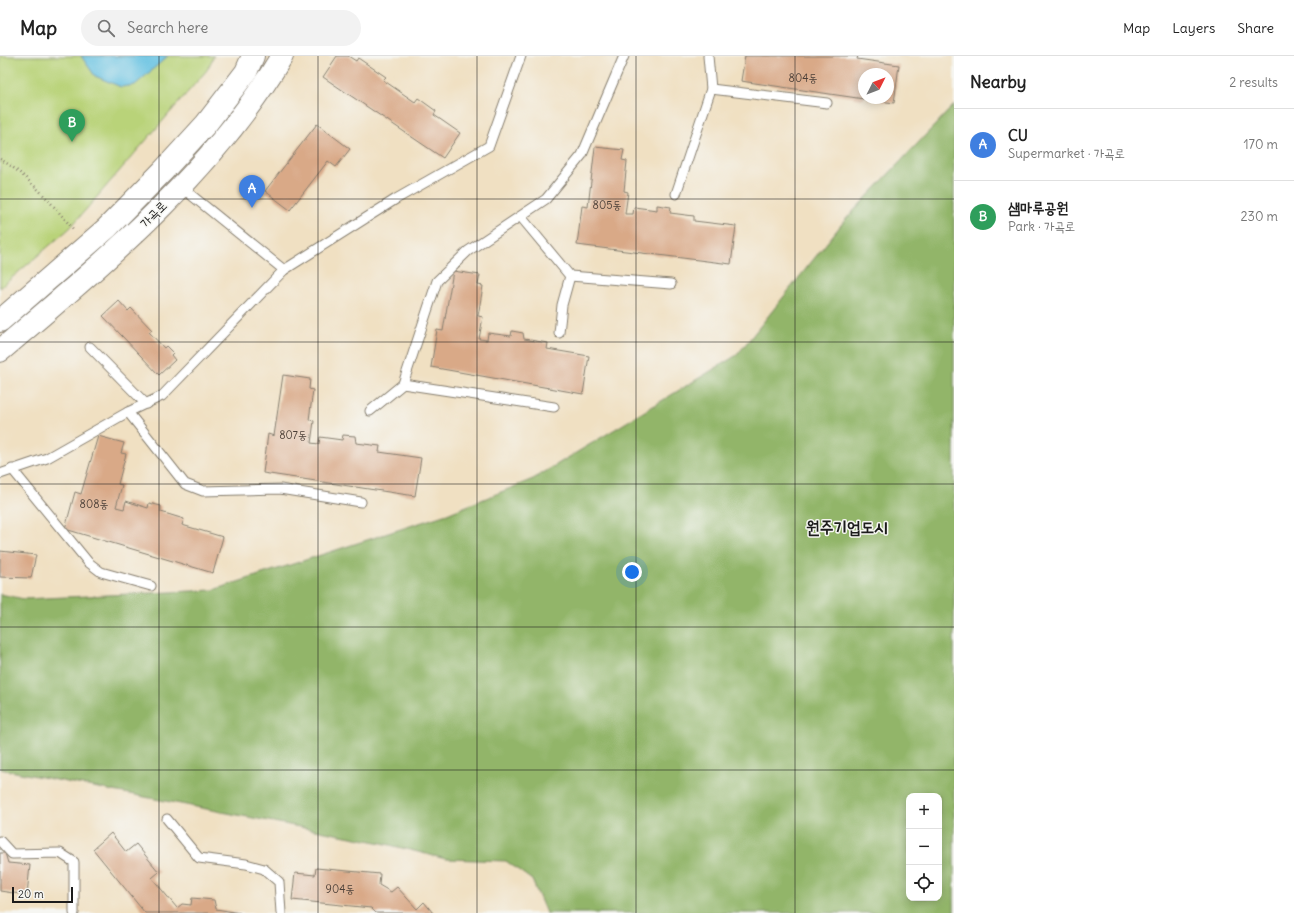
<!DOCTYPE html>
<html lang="en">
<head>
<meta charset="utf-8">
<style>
	body { margin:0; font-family:Delius,"Poor Story",sans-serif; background:#f2f2f2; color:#222 }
	.controls { position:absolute; right:12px; bottom:12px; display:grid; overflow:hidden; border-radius:8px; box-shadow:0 2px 10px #0003 }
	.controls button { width:36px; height:36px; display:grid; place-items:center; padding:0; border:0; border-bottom:1px solid #e0e0e0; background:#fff; color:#222; font:20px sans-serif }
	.compass { position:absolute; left:858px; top:12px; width:36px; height:36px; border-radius:50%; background:#fff; box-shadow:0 2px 10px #0003; rotate:48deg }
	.scale { position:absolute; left:12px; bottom:10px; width:61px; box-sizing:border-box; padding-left:4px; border:2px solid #1c1c1c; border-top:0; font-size:11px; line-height:14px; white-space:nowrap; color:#1c1c1c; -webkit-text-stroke:3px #f6f6f2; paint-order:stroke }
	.you { position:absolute; left:632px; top:516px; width:14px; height:14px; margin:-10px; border:3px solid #fff; border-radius:50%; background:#1a73e8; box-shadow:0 0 0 6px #1a73e833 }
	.badge { display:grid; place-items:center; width:26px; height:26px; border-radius:50%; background:#b45309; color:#fff; font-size:13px; font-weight:700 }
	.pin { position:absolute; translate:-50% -33px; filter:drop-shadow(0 1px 2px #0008) }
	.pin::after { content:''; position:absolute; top:21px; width:14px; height:12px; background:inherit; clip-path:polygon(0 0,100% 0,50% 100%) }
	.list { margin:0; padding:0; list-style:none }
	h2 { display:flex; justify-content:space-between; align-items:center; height:52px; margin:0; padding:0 16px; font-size:17px }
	h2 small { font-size:13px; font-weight:400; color:#767676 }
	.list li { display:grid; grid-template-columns:26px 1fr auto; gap:12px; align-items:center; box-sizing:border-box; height:72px; padding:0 16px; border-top:1px solid #e0e0e0 }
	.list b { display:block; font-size:15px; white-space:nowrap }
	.list p { margin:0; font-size:13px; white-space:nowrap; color:#767676 }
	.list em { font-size:13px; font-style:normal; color:#767676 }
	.icon { flex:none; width:22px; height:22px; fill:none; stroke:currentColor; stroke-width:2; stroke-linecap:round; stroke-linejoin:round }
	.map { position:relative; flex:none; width:954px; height:857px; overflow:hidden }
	header { display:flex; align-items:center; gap:24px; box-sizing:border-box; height:56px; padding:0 20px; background:#fff; border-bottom:1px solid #e0e0e0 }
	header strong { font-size:19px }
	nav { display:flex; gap:22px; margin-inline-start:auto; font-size:14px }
	.search { width:280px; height:36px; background:#f2f2f2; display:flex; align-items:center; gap:10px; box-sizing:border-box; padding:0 14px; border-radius:22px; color:#767676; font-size:15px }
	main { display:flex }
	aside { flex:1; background:#fff }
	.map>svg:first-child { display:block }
	.green { fill:#b9d379; stroke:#6a784a }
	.forest { fill:#92b569; stroke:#576842; fill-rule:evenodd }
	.water { fill:#64c1e2; stroke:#406e7f }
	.building { fill:#d9a987 }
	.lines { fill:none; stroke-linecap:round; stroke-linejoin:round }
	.service-casing { stroke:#867e6f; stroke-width:11 }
	.tertiary-casing { stroke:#867e6f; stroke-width:24 }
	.path { stroke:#867e6f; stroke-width:2.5; stroke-dasharray:1 3; stroke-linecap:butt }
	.service { stroke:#fff; stroke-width:9 }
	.tertiary { stroke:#fff; stroke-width:22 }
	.grid { fill:none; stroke:#1c1c1c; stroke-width:1; stroke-opacity:0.55 }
	.labels { text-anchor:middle; stroke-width:3; stroke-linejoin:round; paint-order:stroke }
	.number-label { font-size:11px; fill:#4b3f37 }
	.street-label { font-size:13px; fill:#1c1c1c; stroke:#f6f6f2 }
	.district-label { font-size:17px; font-weight:bold; fill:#1c1c1c; stroke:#f6f6f2 }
</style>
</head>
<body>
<header>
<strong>Map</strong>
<div class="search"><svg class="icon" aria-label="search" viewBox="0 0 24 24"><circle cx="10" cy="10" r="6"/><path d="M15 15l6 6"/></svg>Search here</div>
<nav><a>Map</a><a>Layers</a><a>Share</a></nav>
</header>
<main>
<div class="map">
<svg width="954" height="857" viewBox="0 0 954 857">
	<rect width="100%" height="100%" fill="#f6f6f2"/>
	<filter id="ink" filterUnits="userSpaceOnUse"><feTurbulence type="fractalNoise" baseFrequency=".025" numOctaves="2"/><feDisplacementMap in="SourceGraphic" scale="8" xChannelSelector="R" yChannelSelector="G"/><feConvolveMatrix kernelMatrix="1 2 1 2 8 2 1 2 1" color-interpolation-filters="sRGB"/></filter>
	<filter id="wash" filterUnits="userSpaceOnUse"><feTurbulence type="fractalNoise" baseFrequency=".012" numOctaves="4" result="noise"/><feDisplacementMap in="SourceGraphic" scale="16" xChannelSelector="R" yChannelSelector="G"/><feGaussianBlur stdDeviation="0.9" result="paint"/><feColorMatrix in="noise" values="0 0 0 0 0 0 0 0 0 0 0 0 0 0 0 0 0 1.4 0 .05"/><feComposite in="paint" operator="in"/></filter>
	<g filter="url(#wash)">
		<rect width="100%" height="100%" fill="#f0e0c2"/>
		<path class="green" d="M0,0H214L207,14L70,172L0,232Z"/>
		<path class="forest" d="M954,49V857H546L532,824L506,805L446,803L382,787L0,713V538L24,543L213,534L447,458L533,423L737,299L845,164ZM909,740H939V842H909Z"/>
		<path class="water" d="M81,0H168L135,29L121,31L95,20Z"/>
		<g id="blocks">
			<g class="building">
				<path d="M337,0H348L356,5L358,2L386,21L383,24L415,46L418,42L436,55L434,59L460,77L443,102L323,21Z"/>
				<path d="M745,0H858L857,3L899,9L894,47L865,43L888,42V18H864V43L741,25Z"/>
				<path d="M317,68L350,93L336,111L328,105L290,154L265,135Z"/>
				<path d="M595,91L624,94L622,104L627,105L624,135L628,136L625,158H633L634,151L657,154V149L671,151L670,157L694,160V165L736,170L731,208L577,189L582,150L588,151Z"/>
				<path d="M453,215L480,219L478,229L483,230L478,260L483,261L479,283L487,284L488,277L511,280L512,275L523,277L524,283L548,287L547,293L589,300L583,338L431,311L437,274L443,275Z"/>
				<path d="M119,245L128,255L131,252L152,274L149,276L164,292L166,290L173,297L171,299L175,304L159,319L103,260Z"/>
				<path d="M283,319L310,323L309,333L313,334L309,364L314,365L311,387L319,388L320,381L342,384L343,379L355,380L356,387L380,390L379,396L421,402L415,440L263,417L268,378L274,380Z"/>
				<path d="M98,380L124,387L121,397L126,398L118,428L122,429L116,451L124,453L126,445L148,452L149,447L161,450V456L184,463L182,469L223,481L213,517L65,473L75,436L81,438Z"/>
				<path d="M0,495L36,499L31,522L0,521Z"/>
				<path d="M111,777L126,796L136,788L159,816L152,822L177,852L182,848L191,849L192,842L214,844L216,853L240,857H145L93,793Z"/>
				<path d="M0,797H5L8,807L30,809L27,839L0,835Z"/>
				<path d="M316,812L380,818L379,829L391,836L397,831L417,853L424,846L433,857H376L371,852L292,844L295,817L315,819Z"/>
			</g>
		</g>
	</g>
	<g filter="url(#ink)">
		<use href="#blocks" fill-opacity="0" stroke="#867e6f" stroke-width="1"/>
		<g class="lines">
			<defs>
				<g id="service">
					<path d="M711,33L827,47"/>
					<path d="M180,130L284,214"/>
					<path d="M676,138L711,33L708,0"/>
					<path d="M521,161L570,220L671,228"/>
					<path d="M559,277L562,249L570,220"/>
					<path d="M90,291L146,348"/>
					<path d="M403,328L554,351"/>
					<path d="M370,355L403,328L437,225L468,195L546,143L582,99L624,0"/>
					<path d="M128,356L185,428L203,435L280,433L361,446"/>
					<path d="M12,413L88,506L101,516L151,530"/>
					<path d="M0,418L47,402L128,356L162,340L284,214L396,143L489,90L521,0"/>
					<path d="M167,763L199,802L246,808L264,813L279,826L281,857"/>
					<path d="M0,785L12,798L60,797L74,806V857"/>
				</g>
				<g id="tertiary">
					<path d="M0,265L107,172L163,115L206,68L246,16L253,0"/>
					<path d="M0,295C103,207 212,118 282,0"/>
				</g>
			</defs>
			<use href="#service" class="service-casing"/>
			<use href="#tertiary" class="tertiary-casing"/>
			<path class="path" d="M0,103C29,120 52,148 74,174"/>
			<use href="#service" class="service"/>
			<use href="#tertiary" class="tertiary"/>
		</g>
	</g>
	<path class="grid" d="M159,0V857M318,0V857M477,0V857M636,0V857M795,0V857M0,143H954M0,286H954M0,428H954M0,571H954M0,714H954"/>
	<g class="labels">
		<g class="number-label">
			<text x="803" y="26">804동</text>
			<text x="607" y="153">805동</text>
			<text x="293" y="383">807동</text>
			<text x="94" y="452">808동</text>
			<text x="340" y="837">904동</text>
		</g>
		<g class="street-label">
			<text transform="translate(153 158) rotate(-45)" y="5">가곡로</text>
		</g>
		<g class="district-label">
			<text x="847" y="477">원주기업도시</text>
		</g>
	</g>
</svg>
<div class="controls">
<button>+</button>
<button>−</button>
<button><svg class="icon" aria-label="locate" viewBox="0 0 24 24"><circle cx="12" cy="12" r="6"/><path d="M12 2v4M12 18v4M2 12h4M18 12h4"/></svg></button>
</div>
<svg class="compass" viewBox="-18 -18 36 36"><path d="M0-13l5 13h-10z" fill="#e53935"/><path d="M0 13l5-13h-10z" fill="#767676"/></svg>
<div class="scale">20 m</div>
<div class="you"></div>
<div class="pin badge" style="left:252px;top:152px;background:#3f7fe0">A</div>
<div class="pin badge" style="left:72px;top:86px;background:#2e9e5b">B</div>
</div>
<aside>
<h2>Nearby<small>2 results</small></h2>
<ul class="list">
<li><span class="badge" style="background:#3f7fe0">A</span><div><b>CU</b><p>Supermarket · 가곡로</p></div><em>170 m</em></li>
<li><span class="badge" style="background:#2e9e5b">B</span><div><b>샘마루공원</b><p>Park · 가곡로</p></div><em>230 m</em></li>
</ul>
</aside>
</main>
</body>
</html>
